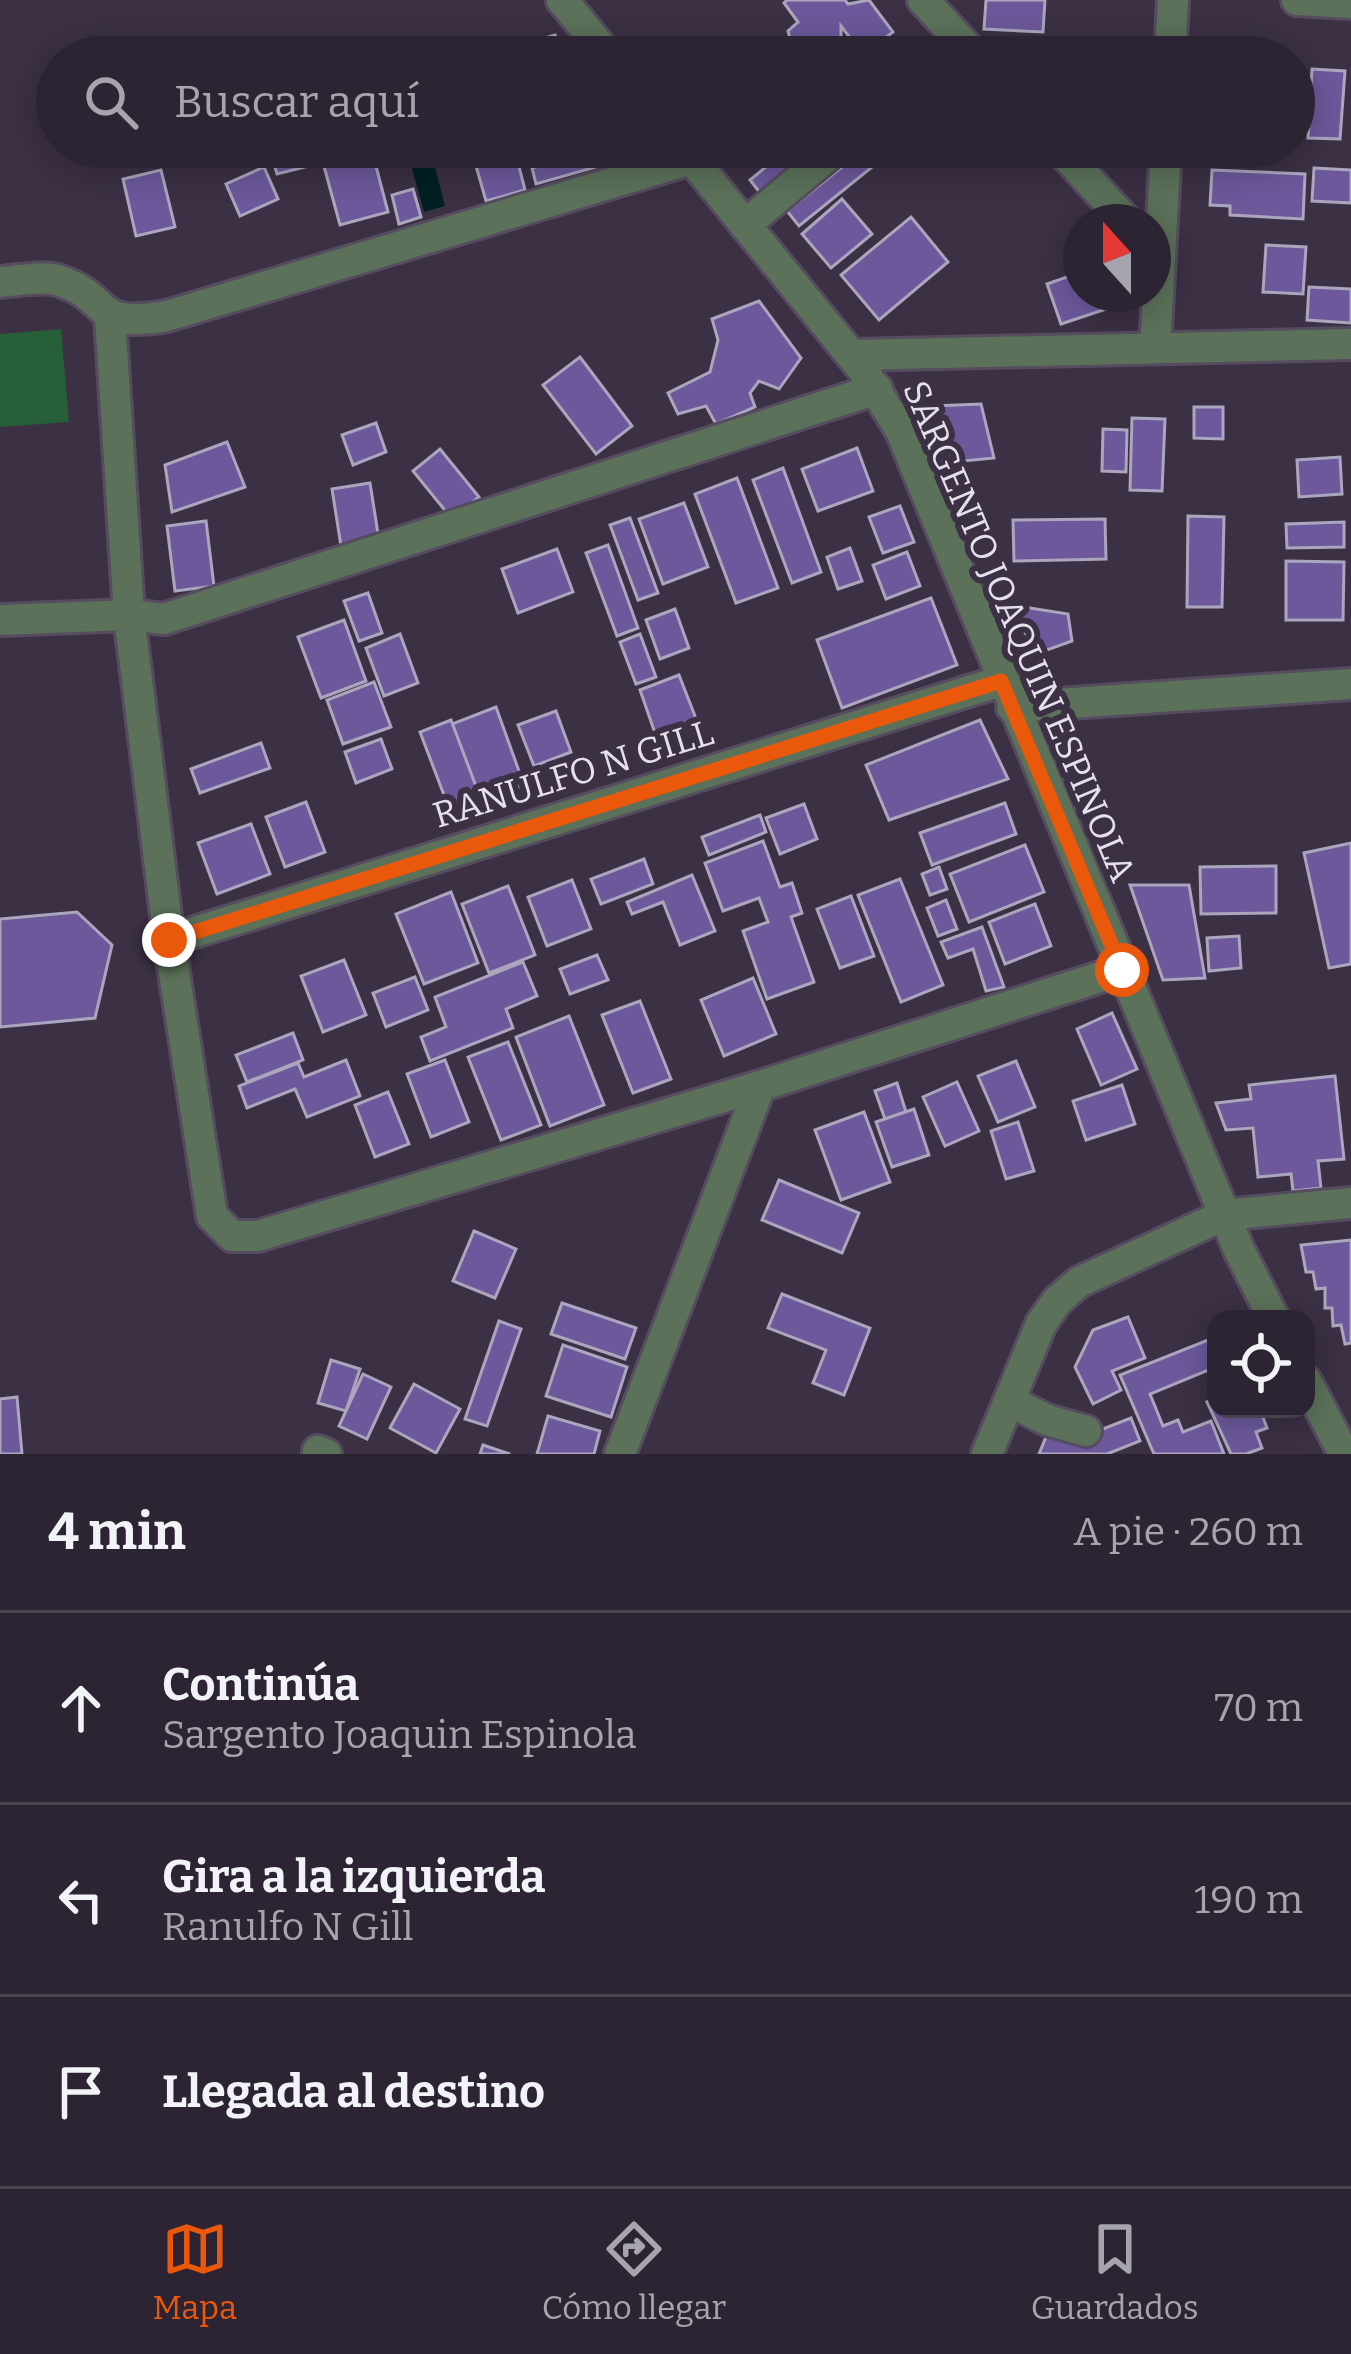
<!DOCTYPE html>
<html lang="es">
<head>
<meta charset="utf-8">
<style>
	body { margin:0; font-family:Bitter,serif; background:#342c3b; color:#f1f3f6 }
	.controls { position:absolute; right:36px; bottom:36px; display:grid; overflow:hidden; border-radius:24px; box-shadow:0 6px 30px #0003 }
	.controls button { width:108px; height:108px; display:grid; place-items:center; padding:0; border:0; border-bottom:3px solid #48414e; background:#2c2433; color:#f1f3f6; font:60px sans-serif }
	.compass { position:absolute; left:1063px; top:204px; width:108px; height:108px; border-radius:50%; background:#2c2433; box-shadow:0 6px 30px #0003; rotate:339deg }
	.stop { position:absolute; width:36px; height:36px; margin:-27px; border:9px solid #ea580c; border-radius:50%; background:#fff }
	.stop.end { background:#ea580c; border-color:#fff; box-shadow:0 3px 12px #0008 }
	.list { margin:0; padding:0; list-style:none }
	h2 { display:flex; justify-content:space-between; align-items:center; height:156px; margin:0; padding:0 48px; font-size:51px }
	h2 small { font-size:39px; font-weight:400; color:#a6a4ac }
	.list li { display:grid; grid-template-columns:78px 1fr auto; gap:36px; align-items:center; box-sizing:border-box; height:192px; padding:0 48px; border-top:3px solid #48414e }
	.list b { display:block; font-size:45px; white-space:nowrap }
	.list p { margin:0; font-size:39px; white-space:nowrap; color:#a6a4ac }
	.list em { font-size:39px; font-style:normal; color:#a6a4ac }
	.icon { flex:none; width:66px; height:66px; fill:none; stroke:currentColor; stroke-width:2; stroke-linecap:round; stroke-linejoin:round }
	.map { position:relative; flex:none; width:1351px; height:1454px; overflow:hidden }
	.search { position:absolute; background:#2c2433; box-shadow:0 6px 30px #0003; left:36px; right:36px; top:36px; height:132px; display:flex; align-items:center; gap:30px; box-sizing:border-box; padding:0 42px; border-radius:66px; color:#a6a4ac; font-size:45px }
	.sheet { height:732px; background:#2c2433 }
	nav { display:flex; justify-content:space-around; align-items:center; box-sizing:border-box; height:168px; border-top:3px solid #48414e; background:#2c2433; font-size:33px; color:#a6a4ac }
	nav a { display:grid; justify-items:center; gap:6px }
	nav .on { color:#ea580c }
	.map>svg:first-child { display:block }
	.green { fill:#275f39 }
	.water { fill:#002024 }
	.building { fill:#6c589a; stroke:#aba5be; stroke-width:3 }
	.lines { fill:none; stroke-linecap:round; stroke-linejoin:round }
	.minor-casing { stroke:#564c5f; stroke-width:36 }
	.minor { stroke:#5b7159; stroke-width:30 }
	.route { stroke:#ea580c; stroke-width:15 }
	.labels { text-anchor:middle; stroke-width:12; stroke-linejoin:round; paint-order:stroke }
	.street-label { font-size:36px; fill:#e6dfec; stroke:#3b3044 }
</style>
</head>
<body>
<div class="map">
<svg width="1351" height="1454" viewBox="0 0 1351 1454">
	<rect width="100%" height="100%" fill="#3b3044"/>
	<path class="green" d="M61,329L69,422L0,427V334Z"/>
	<path class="water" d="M433,159L445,206L424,212L411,165Z"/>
	<g class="building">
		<path d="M787,0H845L848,4L869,0L893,32L863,55L841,26V57H795L788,31L798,22L784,3Z"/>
		<path d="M986,0H1045L1043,32L984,29Z"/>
		<path d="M555,35L562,57H509L506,49Z"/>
		<path d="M1312,69L1345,71L1340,139L1308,138Z"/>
		<path d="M1294,93L1306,94L1303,130L1294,129Z"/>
		<path d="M269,147H308L313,165L277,174Z"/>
		<path d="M371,147L388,212L340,225L322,159Z"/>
		<path d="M490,147H514L525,190L486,201L472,152Z"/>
		<path d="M514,147H549L516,156Z"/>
		<path d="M608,147H621L624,159L536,184L532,168Z"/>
		<path d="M790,147H816L761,194L750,180Z"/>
		<path d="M867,147H897L799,226L787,211Z"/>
		<path d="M264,167L278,199L240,216L226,184Z"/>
		<path d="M1314,168L1351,170V203L1312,201Z"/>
		<path d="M161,170L175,227L136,236L123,179Z"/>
		<path d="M1212,170L1305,174L1303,219L1230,215V206L1210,205Z"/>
		<path d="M413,189L421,217L399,224L392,195Z"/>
		<path d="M842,199L872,234L831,268L802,234Z"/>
		<path d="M911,217L948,262L879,320L841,275Z"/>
		<path d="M1266,245L1306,247L1303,294L1263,292Z"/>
		<path d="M1081,272V294H1107L1112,307L1061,324L1047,284Z"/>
		<path d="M1309,287L1351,289V323L1307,320Z"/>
		<path d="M759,301L801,358L779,389L759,381L750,393L755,407L716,424L706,406L678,414L668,393L710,372L718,340L712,319Z"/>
		<path d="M580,357L632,426L596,454L543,385Z"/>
		<path d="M981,404L994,458L953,462L933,406Z"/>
		<path d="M1194,407H1223V439L1194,438Z"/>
		<path d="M1132,418L1165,419L1162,491L1130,490Z"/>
		<path d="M376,423L386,452L353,465L342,435Z"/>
		<path d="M1103,429L1127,430L1126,472L1102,471Z"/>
		<path d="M227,442L245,487L172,512L165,465Z"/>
		<path d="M857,448L873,491L818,511L802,469Z"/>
		<path d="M440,449L479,497L452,519L413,471Z"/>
		<path d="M1340,457L1342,494L1299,497L1297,460Z"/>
		<path d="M783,468L821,572L792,583L753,480Z"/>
		<path d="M737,478L778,588L736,603L695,494Z"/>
		<path d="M370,483L379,540L341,546L332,489Z"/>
		<path d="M684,503L708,567L663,584L639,519Z"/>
		<path d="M900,506L914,542L883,553L869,517Z"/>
		<path d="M1188,516L1224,517L1222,607H1187Z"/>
		<path d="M630,518L658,593L638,600L610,525Z"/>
		<path d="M1105,519L1106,559L1014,561L1013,520Z"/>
		<path d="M206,521L214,586L175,591L167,526Z"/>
		<path d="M1344,522V547L1287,548L1286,524Z"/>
		<path d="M608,545L638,628L617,636L586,553Z"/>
		<path d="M850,548L862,581L838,589L827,557Z"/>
		<path d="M557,549L573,592L518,613L502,569Z"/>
		<path d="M907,552L920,586L886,599L873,565Z"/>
		<path d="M1286,561L1344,562L1343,620H1286Z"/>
		<path d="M368,593L382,633L359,641L344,601Z"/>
		<path d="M931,598L957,665L842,708L817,640Z"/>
		<path d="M1011,605L1068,614L1072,641L1036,654Z"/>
		<path d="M675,609L689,648L660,659L646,620Z"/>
		<path d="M344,620L366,681L321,698L298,637Z"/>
		<path d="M400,634L418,683L384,696L366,648Z"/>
		<path d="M640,634L656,677L636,684L620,642Z"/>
		<path d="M679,675L697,721L656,736L640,690Z"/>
		<path d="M374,682L391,727L343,744L327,700Z"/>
		<path d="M496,707L524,785L481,801L452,724Z"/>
		<path d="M556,711L571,752L534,766L518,725Z"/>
		<path d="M451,720L486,813L455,824L420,732Z"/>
		<path d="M980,720L1008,779L889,820L866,765Z"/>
		<path d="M381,739L392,769L356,783L345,752Z"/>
		<path d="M261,743L270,768L200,793L191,769Z"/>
		<path d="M306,802L325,852L285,867L266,817Z"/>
		<path d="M1005,803L1016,834L932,865L920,833Z"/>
		<path d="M804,804L817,839L780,854L766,818Z"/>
		<path d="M760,815L766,832L709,855L702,837Z"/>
		<path d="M251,824L270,874L217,894L198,843Z"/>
		<path d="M763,841L780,887L792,883L802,913L791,917L814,982L767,999L743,931L768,922L759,898L723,911L705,863Z"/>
		<path d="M1351,843V964L1329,968L1304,853Z"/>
		<path d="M1025,845L1044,892L969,922L950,874Z"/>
		<path d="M644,859L653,884L601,904L591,879Z"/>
		<path d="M1276,866V913L1201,914L1200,867Z"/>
		<path d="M939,867L947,889L930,895L922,874Z"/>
		<path d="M692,875L715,931L680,945L663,902L632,914L627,902Z"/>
		<path d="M900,879L943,985L901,1002L858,895Z"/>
		<path d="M572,880L591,929L547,946L528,897Z"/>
		<path d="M1130,885H1189L1205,978L1163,980Z"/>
		<path d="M508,886L535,955L489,973L462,904Z"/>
		<path d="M451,892L478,963L424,984L396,914Z"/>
		<path d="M851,896L874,956L840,968L817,909Z"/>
		<path d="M946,900L957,929L938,936L927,908Z"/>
		<path d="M1035,904L1051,946L1005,964L989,922Z"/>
		<path d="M77,912L112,945L95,1018L0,1027V919Z"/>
		<path d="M982,927L1004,987L986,991L973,949L948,958L941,942Z"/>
		<path d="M1239,936L1241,968L1209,971L1207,938Z"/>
		<path d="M597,955L608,980L570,994L560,969Z"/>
		<path d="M344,960L366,1015L323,1032L301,976Z"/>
		<path d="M523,962L537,996L506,1009L513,1028L430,1061L421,1037L446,1027L435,997Z"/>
		<path d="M415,977L428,1010L386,1027L373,993Z"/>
		<path d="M753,978L776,1034L724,1056L701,1000Z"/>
		<path d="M640,1001L671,1079L633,1093L602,1015Z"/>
		<path d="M1112,1013L1137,1069L1101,1085L1077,1029Z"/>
		<path d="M569,1016L604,1105L550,1126L516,1037Z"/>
		<path d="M293,1033L303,1060L247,1082L236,1055Z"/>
		<path d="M508,1042L541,1125L501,1140L468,1057Z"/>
		<path d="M346,1060L360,1096L307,1117L295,1089L247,1108L239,1086L298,1063L304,1077Z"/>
		<path d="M445,1060L469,1122L431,1137L407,1074Z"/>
		<path d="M1016,1061L1035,1107L998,1122L978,1076Z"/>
		<path d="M1335,1076L1344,1159L1318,1161L1321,1188L1293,1191L1291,1174L1258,1177L1253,1128L1226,1130L1216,1103L1251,1099L1249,1085Z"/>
		<path d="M957,1082L979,1131L945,1146L923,1097Z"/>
		<path d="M897,1083L906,1112L885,1119L875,1091Z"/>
		<path d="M1122,1085L1135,1124L1086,1140L1073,1101Z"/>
		<path d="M388,1092L409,1144L375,1157L355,1105Z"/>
		<path d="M914,1109L929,1155L892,1167L876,1122Z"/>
		<path d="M864,1112L890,1182L841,1200L815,1130Z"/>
		<path d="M1018,1122L1034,1171L1006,1179L991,1131Z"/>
		<path d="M779,1180L859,1213L842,1253L762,1220Z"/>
		<path d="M474,1231L516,1249L495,1298L453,1281Z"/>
		<path d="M1351,1240V1343L1345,1344L1341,1325L1333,1326L1332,1308H1325V1288L1316,1289L1313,1272H1306L1301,1245Z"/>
		<path d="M782,1294L870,1328L844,1395L813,1383L826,1350L768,1328Z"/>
		<path d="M562,1303L636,1328L625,1359L551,1334Z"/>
		<path d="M1128,1317L1145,1358L1112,1371L1121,1390L1093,1404L1075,1367L1093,1330Z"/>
		<path d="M499,1321L521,1329L487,1426L465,1419Z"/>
		<path d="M1208,1340L1216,1367L1150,1394L1163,1426L1178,1420L1183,1432L1211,1421L1224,1454H1154L1120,1375Z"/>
		<path d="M563,1345L627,1367L611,1417L546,1396Z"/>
		<path d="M331,1360L360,1369L346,1411L318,1403Z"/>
		<path d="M363,1374L391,1387L367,1439L339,1426Z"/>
		<path d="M414,1384L460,1409L436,1453L390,1428Z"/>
		<path d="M17,1397L22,1454H0V1399Z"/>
		<path d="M1216,1399V1409H1260L1267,1428L1256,1432L1262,1448L1246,1454H1231L1207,1402Z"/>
		<path d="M548,1416L600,1431L594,1454H537Z"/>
		<path d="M1131,1418L1140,1441L1107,1454H1039L1048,1432L1072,1441Z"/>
		<path d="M483,1445L510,1454H480Z"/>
	</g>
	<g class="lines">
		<defs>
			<g id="minor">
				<path d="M562,0L609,57"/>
				<path d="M923,0L976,57"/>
				<path d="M1297,0L1351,3"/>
				<path d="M1170,57L1173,0"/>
				<path d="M682,147L864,371L901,431L1239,1250L1274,1319"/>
				<path d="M1058,147L1127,222"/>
				<path d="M745,225L838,147"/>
				<path d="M0,282C17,281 43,275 60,281C114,299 89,329 167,316L692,159"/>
				<path d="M110,317L129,615L169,940L212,1216L232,1236H258L760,1086L1122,970"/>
				<path d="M1155,348L1166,147"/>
				<path d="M852,355L1351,344"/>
				<path d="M0,620L129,615L164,619L877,389"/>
				<path d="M1012,707L1351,684"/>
				<path d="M169,940L1001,681"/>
				<path d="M1306,1381L1344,1454"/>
				<path d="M1009,1401L1047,1420L1086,1431"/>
				<path d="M318,1451L326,1454"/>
				<path d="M620,1454L760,1086"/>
				<path d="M987,1454L1041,1324L1057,1301L1079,1282L1224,1215L1351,1203"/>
			</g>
		</defs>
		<use href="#minor" class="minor-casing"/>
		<use href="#minor" class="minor"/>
	</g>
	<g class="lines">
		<path class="route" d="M169,940L1001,681L1122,970"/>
	</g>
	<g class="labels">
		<g class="street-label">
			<text transform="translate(1020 631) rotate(67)" y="13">SARGENTO JOAQUIN ESPINOLA</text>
			<text transform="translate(573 773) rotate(-17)" y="13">RANULFO N GILL</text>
		</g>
	</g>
</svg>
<div class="controls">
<button><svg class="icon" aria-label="locate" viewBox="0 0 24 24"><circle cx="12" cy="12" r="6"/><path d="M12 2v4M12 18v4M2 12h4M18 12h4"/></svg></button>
</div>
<svg class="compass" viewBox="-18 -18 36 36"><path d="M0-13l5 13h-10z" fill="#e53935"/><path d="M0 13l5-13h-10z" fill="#a6a4ac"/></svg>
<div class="stop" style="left:1122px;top:970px"></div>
<div class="stop end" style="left:169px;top:940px"></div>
<div class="search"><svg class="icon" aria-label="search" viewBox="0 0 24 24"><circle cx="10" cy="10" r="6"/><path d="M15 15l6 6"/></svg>Buscar aquí</div>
</div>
<section class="sheet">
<h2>4 min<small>A pie · 260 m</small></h2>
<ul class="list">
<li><svg class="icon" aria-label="ahead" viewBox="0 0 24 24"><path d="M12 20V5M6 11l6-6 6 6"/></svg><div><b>Continúa</b><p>Sargento Joaquin Espinola</p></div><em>70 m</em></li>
<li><svg class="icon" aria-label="left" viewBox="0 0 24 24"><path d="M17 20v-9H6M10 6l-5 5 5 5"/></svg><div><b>Gira a la izquierda</b><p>Ranulfo N Gill</p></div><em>190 m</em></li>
<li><svg class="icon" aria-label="arrive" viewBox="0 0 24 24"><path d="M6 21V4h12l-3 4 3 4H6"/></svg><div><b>Llegada al destino</b></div></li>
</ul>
</section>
<nav>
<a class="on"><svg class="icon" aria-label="map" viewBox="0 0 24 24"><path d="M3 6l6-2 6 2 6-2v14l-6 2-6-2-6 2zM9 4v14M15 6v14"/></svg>Mapa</a>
<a><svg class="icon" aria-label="directions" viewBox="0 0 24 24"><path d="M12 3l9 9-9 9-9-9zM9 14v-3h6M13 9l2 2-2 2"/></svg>Cómo llegar</a>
<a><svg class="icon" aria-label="saved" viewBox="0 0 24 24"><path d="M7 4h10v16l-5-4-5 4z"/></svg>Guardados</a>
</nav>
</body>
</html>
